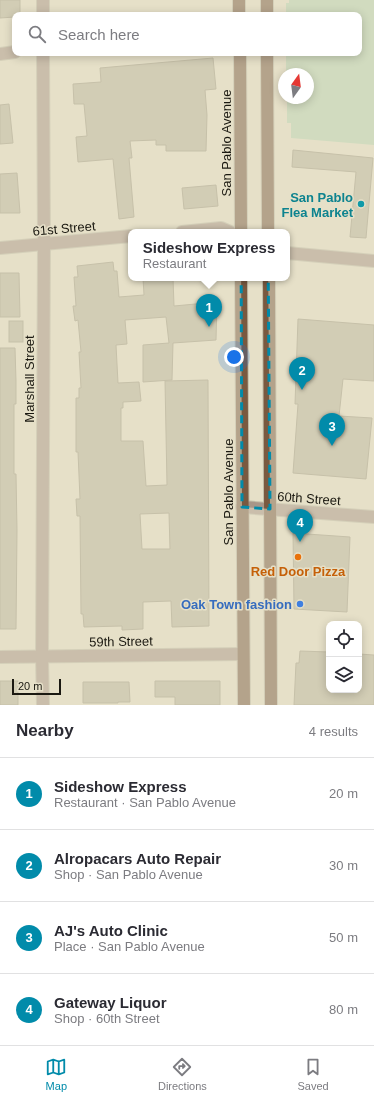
<!DOCTYPE html>
<html lang="en">
<head>
<meta charset="utf-8">
<style>
	body { margin:0; font-family:Arial,sans-serif; background:#f2f2f3; color:#2b2b33 }
	.controls { position:absolute; right:12px; bottom:12px; display:grid; overflow:hidden; border-radius:8px; box-shadow:0 2px 10px #0003 }
	.controls button { width:36px; height:36px; display:grid; place-items:center; padding:0; border:0; border-bottom:1px solid #e1e1e2; background:#fff; color:#2b2b33; font:20px sans-serif }
	.compass { position:absolute; left:278px; top:68px; width:36px; height:36px; border-radius:50%; background:#fff; box-shadow:0 2px 10px #0003; rotate:14deg }
	.scale { position:absolute; left:12px; bottom:10px; width:49px; box-sizing:border-box; padding-left:4px; border:2px solid #1b1911; border-top:0; font-size:11px; line-height:14px; white-space:nowrap; color:#1b1911; -webkit-text-stroke:3px #e6e0c8; paint-order:stroke }
	.you { position:absolute; left:234px; top:357px; width:14px; height:14px; margin:-10px; border:3px solid #fff; border-radius:50%; background:#1a73e8; box-shadow:0 0 0 6px #1a73e833 }
	.badge { display:grid; place-items:center; width:26px; height:26px; border-radius:50%; background:#018baa; color:#fff; font-size:13px; font-weight:700 }
	.pin { position:absolute; translate:-50% -33px; filter:drop-shadow(0 1px 2px #0008) }
	.pin::after { content:''; position:absolute; top:21px; width:14px; height:12px; background:inherit; clip-path:polygon(0 0,100% 0,50% 100%) }
	.popup { position:absolute; left:128px; top:229px; width:162px; height:52px; box-sizing:border-box; display:grid; place-content:center; border-radius:8px; background:#fff; filter:drop-shadow(0 1px 3px #0005); font-size:13px; white-space:nowrap; color:#7c7c81 }
	.popup b { font-size:15px; color:#2b2b33 }
	.popup::after { content:''; position:absolute; left:50%; top:100%; margin-left:-8px; border:8px solid transparent; border-top-color:#fff }
	.list { margin:0; padding:0; list-style:none }
	h2 { display:flex; justify-content:space-between; align-items:center; height:52px; margin:0; padding:0 16px; font-size:17px }
	h2 small { font-size:13px; font-weight:400; color:#7c7c81 }
	.list li { display:grid; grid-template-columns:26px 1fr auto; gap:12px; align-items:center; box-sizing:border-box; height:72px; padding:0 16px; border-top:1px solid #e1e1e2 }
	.list b { display:block; font-size:15px; white-space:nowrap }
	.list p { margin:0; font-size:13px; white-space:nowrap; color:#7c7c81 }
	.list em { font-size:13px; font-style:normal; color:#7c7c81 }
	.icon { flex:none; width:22px; height:22px; fill:none; stroke:currentColor; stroke-width:2; stroke-linecap:round; stroke-linejoin:round }
	.map { position:relative; flex:none; width:374px; height:705px; overflow:hidden }
	.search { position:absolute; background:#fff; box-shadow:0 2px 10px #0003; left:12px; right:12px; top:12px; height:44px; display:flex; align-items:center; gap:10px; box-sizing:border-box; padding:0 14px; border-radius:8px; color:#7c7c81; font-size:15px }
	.sheet { height:340px; background:#fff }
	nav { display:flex; justify-content:space-around; align-items:center; box-sizing:border-box; height:56px; border-top:1px solid #e1e1e2; background:#fff; font-size:11px; color:#7c7c81 }
	nav a { display:grid; justify-items:center; gap:2px }
	nav .on { color:#018baa }
	.map>svg:first-child { display:block }
	.green { fill:#b8d6b4 }
	.building { fill:#bbb59d; stroke:#a19b84; fill-rule:evenodd }
	.lines { fill:none; stroke-linecap:round; stroke-linejoin:round }
	.minor-casing { stroke:#c1bca7; stroke-width:14 }
	.major-casing { stroke:#c1bca7; stroke-width:14 }
	.minor { stroke:#a89688; stroke-width:12 }
	.major { stroke:#795940; stroke-width:12 }
	.marked { fill:none; stroke:#018baa; stroke-width:3; stroke-dasharray:8 5; stroke-linejoin:round }
	.culture-dot { fill:#0f9aa8; stroke:#e6e0c8; stroke-width:1.5 }
	.food-dot { fill:#e8710a; stroke:#e6e0c8; stroke-width:1.5 }
	.shop-dot { fill:#3f7fe0; stroke:#e6e0c8; stroke-width:1.5 }
	.labels { text-anchor:middle; stroke-width:3; stroke-linejoin:round; paint-order:stroke }
	.street-label { font-size:13px; fill:#1b1911; stroke:#e6e0c8 }
	.culture-label { font-size:13px; font-weight:bold; fill:#0d838f; stroke:#e6e0c8; text-anchor:end }
	.food-label { font-size:13px; font-weight:bold; fill:#c56008; stroke:#e6e0c8 }
	.shop-label { font-size:13px; font-weight:bold; fill:#366cbe; stroke:#e6e0c8; text-anchor:end }
</style>
</head>
<body>
<div class="map">
<svg width="374" height="705" viewBox="0 0 374 705">
	<rect width="100%" height="100%" fill="#e6e0c8"/>
	<path class="green" d="M289,0H374V145L291,138V123H287V98H308V74H286V53H359V15H286V3H289Z"/>
	<g class="building">
		<path d="M0,0H20V15H15V17L0,18Z"/>
		<path d="M213,58L216,89L205,90L207,115L206,151H166V145H156V140L130,141L132,158H129L134,217L119,219L113,159L78,162L76,137L87,136L84,104H74L73,84L101,82L100,68Z"/>
		<path d="M9,104L13,143L0,144V105Z"/>
		<path d="M293,150L373,158L366,238L350,237L356,172L292,167Z"/>
		<path d="M17,173L20,213H0V174Z"/>
		<path d="M216,185L218,206L184,209L182,188Z"/>
		<path d="M113,262L114,271H117L119,297L144,295L143,278H173L174,306L217,302L216,340L173,343L172,380L143,382V345L169,343L166,317L125,320L127,344L116,345L118,383L139,382L141,401L123,402V408H121V441H143L146,486L167,485L165,381L208,380L209,626L172,627L171,601L143,602V629L122,630V626L84,627L83,614H81L80,516H77L76,499H80L78,452H76V398H79V388H81L79,352H81L78,320L75,321L73,306H76L74,277H78L77,266ZM169,513L170,549H142L140,514Z"/>
		<path d="M0,273H19L20,317H0Z"/>
		<path d="M298,319L374,325V381L343,379L339,416L372,418L366,479L293,473L298,404H295Z"/>
		<rect x="9" y="321" width="14" height="21"/>
		<path d="M0,348H15L16,381V404H14V474H16L17,530L16,629H0Z"/>
		<path d="M293,533L350,537L347,612L294,609Z"/>
		<path d="M300,651L329,652V690H359V654L374,655V705H294L296,663H299Z"/>
		<rect x="0" y="681" width="18" height="24"/>
		<path d="M155,681H220V705H175V697H155Z"/>
		<path d="M83,682H129L130,702H118V703H83Z"/>
	</g>
	<g class="lines">
		<defs>
			<g id="minor">
				<path d="M43,0V15"/>
				<path d="M0,54L15,52"/>
				<path d="M182,232L221,228L230,232"/>
				<path d="M0,248L131,236"/>
				<path d="M287,253L374,261"/>
				<path d="M242,507L374,517"/>
				<path d="M0,657L243,654"/>
				<path d="M43,705L42,656L44,244L43,53"/>
			</g>
			<g id="major">
				<path d="M239,0V15"/>
				<path d="M267,15V0"/>
				<path d="M240,53L241,232"/>
				<path d="M267,53L268,232"/>
				<path d="M241,278L244,705"/>
				<path d="M269,278L271,705"/>
			</g>
		</defs>
		<use href="#minor" class="minor-casing"/>
		<use href="#major" class="major-casing"/>
		<use href="#minor" class="minor"/>
		<use href="#major" class="major"/>
	</g>
	<path d="M0 0H374V705H0ZM241,236L268,247L270,509L242,507Z" fill="#e6e0c8" fill-opacity=".55" fill-rule="evenodd"/>
	<path class="marked" d="M241,236L268,247L270,509L242,507Z"/>
	<circle class="culture-dot" cx="361" cy="204" r="4"/>
	<circle class="food-dot" cx="298" cy="557" r="4"/>
	<circle class="shop-dot" cx="300" cy="604" r="4"/>
	<g class="labels">
		<g class="street-label">
			<text transform="translate(226 143) rotate(-90)" y="5">San Pablo Avenue</text>
			<text transform="translate(64 228) rotate(-5)" y="5">61st Street</text>
			<text transform="translate(29 379) rotate(-90)" y="5">Marshall Street</text>
			<text transform="translate(228 492) rotate(-90)" y="5">San Pablo Avenue</text>
			<text transform="translate(309 498) rotate(4)" y="5">60th Street</text>
			<text transform="translate(121 641) rotate(-1)" y="5">59th Street</text>
		</g>
		<g class="culture-label">
			<text x="353" y="202">San Pablo<tspan x="353" dy="15">Flea Market</tspan></text>
		</g>
		<g class="food-label">
			<text x="298" y="576">Red Door Pizza</text>
		</g>
		<g class="shop-label">
			<text x="292" y="609">Oak Town fashion</text>
		</g>
	</g>
</svg>
<div class="controls">
<button><svg class="icon" aria-label="locate" viewBox="0 0 24 24"><circle cx="12" cy="12" r="6"/><path d="M12 2v4M12 18v4M2 12h4M18 12h4"/></svg></button>
<button><svg class="icon" aria-label="layers" viewBox="0 0 24 24"><path d="M12 4l9 5-9 5-9-5zM3 14l9 5 9-5"/></svg></button>
</div>
<svg class="compass" viewBox="-18 -18 36 36"><path d="M0-13l5 13h-10z" fill="#e53935"/><path d="M0 13l5-13h-10z" fill="#7c7c81"/></svg>
<div class="scale">20 m</div>
<div class="you"></div>
<div class="pin badge" style="left:209px;top:327px">1</div>
<div class="popup"><b>Sideshow Express</b>Restaurant</div>
<div class="pin badge" style="left:302px;top:390px">2</div>
<div class="pin badge" style="left:332px;top:446px">3</div>
<div class="pin badge" style="left:300px;top:542px">4</div>
<div class="search"><svg class="icon" aria-label="search" viewBox="0 0 24 24"><circle cx="10" cy="10" r="6"/><path d="M15 15l6 6"/></svg>Search here</div>
</div>
<section class="sheet">
<h2>Nearby<small>4 results</small></h2>
<ul class="list">
<li><span class="badge">1</span><div><b>Sideshow Express</b><p>Restaurant · San Pablo Avenue</p></div><em>20 m</em></li>
<li><span class="badge">2</span><div><b>Alropacars Auto Repair</b><p>Shop · San Pablo Avenue</p></div><em>30 m</em></li>
<li><span class="badge">3</span><div><b>AJ's Auto Clinic</b><p>Place · San Pablo Avenue</p></div><em>50 m</em></li>
<li><span class="badge">4</span><div><b>Gateway Liquor</b><p>Shop · 60th Street</p></div><em>80 m</em></li>
</ul>
</section>
<nav>
<a class="on"><svg class="icon" aria-label="map" viewBox="0 0 24 24"><path d="M3 6l6-2 6 2 6-2v14l-6 2-6-2-6 2zM9 4v14M15 6v14"/></svg>Map</a>
<a><svg class="icon" aria-label="directions" viewBox="0 0 24 24"><path d="M12 3l9 9-9 9-9-9zM9 14v-3h6M13 9l2 2-2 2"/></svg>Directions</a>
<a><svg class="icon" aria-label="saved" viewBox="0 0 24 24"><path d="M7 4h10v16l-5-4-5 4z"/></svg>Saved</a>
</nav>
</body>
</html>
